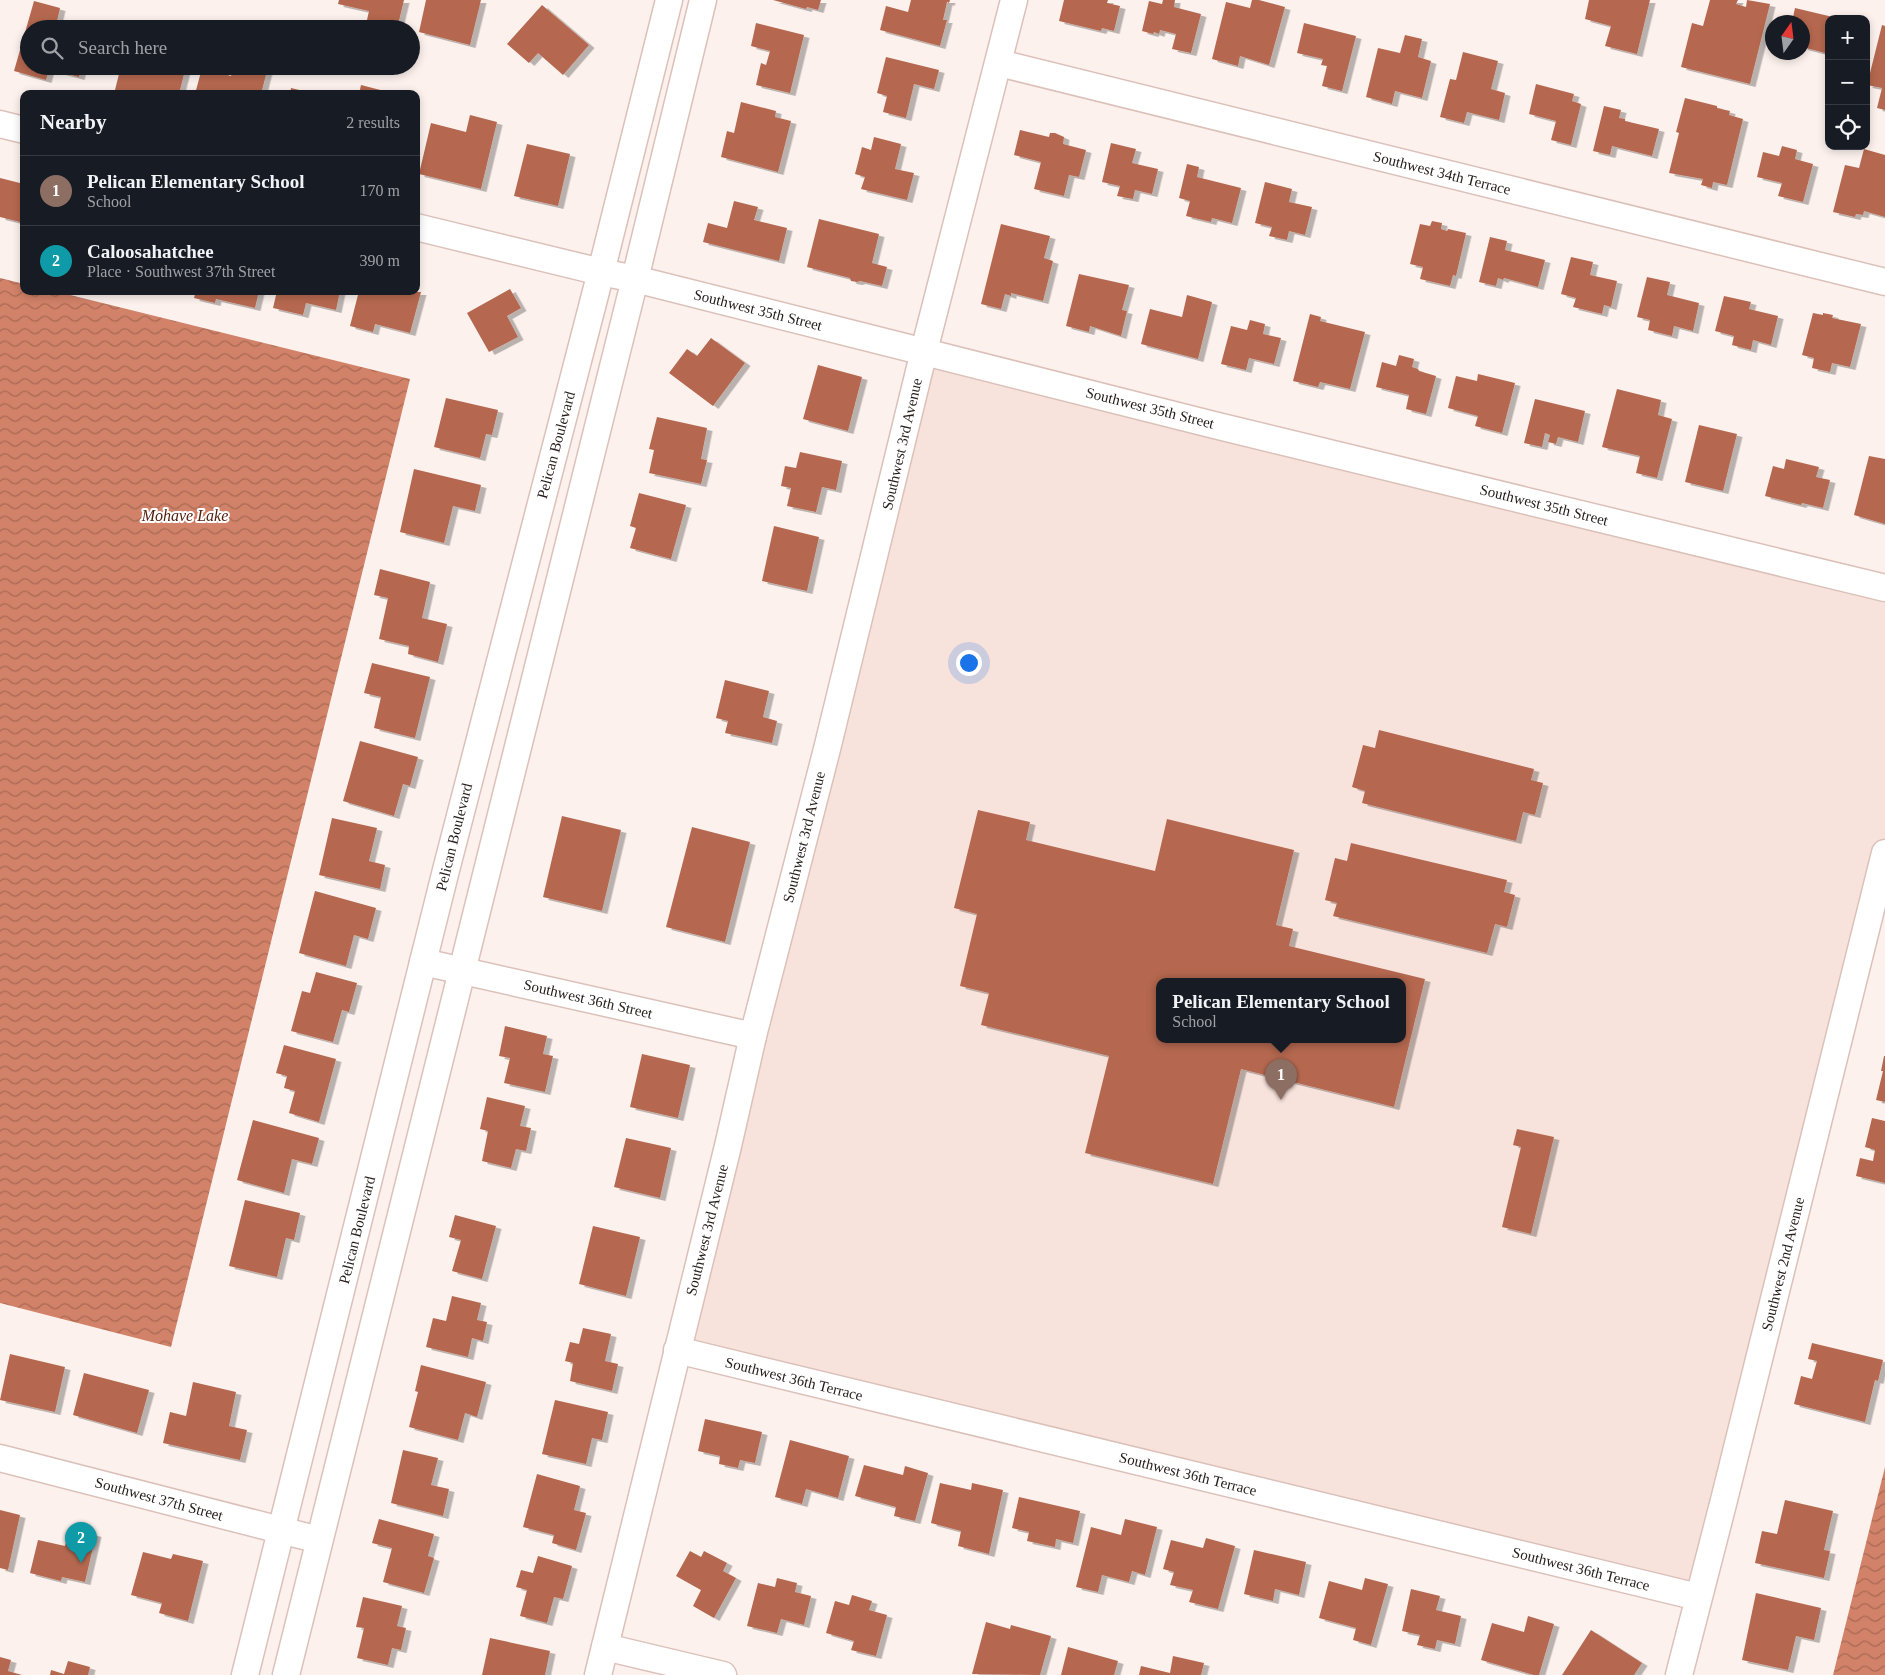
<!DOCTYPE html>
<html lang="en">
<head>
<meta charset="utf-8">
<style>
	body { margin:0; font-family:Georgia,serif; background:#242831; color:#f1f3f6 }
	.controls { position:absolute; right:15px; top:15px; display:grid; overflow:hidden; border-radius:10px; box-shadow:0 2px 8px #0003 }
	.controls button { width:45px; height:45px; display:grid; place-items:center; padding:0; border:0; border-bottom:1px solid #363941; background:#171b24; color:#f1f3f6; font:25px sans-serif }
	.compass { position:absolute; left:1765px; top:15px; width:45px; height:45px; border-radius:50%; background:#171b24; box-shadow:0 2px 8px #0003; rotate:14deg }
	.you { position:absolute; left:968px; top:662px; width:18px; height:18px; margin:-12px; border:4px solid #fff; border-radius:50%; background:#1a73e8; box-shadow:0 0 0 8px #1a73e833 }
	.badge { display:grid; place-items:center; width:32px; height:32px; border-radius:50%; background:#7c3aed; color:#fff; font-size:16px; font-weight:700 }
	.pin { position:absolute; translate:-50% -41px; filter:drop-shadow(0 1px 2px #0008) }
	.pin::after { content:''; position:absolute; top:26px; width:18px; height:15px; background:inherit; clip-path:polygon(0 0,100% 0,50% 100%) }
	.popup { position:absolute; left:1156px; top:978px; width:250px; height:65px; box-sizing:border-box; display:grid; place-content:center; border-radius:10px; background:#171b24; filter:drop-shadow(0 1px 4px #0005); font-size:16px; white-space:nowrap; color:#9ea1a6 }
	.popup b { font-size:19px; color:#f1f3f6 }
	.popup::after { content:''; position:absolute; left:50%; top:100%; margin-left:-10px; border:10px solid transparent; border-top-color:#171b24 }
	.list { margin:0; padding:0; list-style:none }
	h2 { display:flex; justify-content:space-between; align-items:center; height:65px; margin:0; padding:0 20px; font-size:21px }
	h2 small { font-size:16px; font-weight:400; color:#9ea1a6 }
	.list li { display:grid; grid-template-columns:32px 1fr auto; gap:15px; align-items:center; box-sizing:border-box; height:70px; padding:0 20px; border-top:1px solid #363941 }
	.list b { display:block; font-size:19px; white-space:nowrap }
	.list p { margin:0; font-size:16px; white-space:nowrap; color:#9ea1a6 }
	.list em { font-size:16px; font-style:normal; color:#9ea1a6 }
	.icon { flex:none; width:28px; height:28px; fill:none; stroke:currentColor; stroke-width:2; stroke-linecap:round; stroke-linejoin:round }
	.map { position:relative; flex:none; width:1885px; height:1675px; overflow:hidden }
	.search { position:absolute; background:#171b24; box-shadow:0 2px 8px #0003; left:20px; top:20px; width:400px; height:55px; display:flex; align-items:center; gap:12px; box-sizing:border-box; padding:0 18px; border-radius:28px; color:#9ea1a6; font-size:19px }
	.panel { position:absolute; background:#171b24; box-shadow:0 2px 8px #0003; left:20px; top:90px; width:400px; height:205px; border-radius:10px }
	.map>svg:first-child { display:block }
	.built { fill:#f8e3dc; fill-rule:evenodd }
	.water { fill:url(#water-waves) }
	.building { fill:#b5684f; fill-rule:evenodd; filter:url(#shadow) }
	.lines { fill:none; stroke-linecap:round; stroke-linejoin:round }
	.minor-casing { stroke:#dbc1b9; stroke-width:29 }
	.minor { stroke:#fff; stroke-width:26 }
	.labels { text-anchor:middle; stroke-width:4; stroke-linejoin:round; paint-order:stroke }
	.street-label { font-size:15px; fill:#251c19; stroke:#fff }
	.water-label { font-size:16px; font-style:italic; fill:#53200f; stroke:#fff }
</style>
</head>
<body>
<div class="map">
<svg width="1885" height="1675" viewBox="0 0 1885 1675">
	<defs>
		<pattern id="water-waves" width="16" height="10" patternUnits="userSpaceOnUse" patternTransform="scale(1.25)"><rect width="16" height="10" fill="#d18268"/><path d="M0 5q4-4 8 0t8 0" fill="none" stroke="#a96a55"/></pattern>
		<filter id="shadow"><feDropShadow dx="5.5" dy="3" stdDeviation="0" flood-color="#0004"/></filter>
	</defs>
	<rect width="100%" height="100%" fill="#fcf1ed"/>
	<path class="built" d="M924,351L1885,588V851L1698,1597L677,1350ZM1160,981H1402V1039H1160Z"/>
	<g class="water">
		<path d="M0,278L24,284V291H54L410,379L171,1347L0,1303Z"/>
		<path d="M1885,1467V1675H1833Z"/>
	</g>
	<g class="building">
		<path d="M339,0H404L397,29H365L369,11L338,4Z"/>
		<path d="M426,0H481L470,45L419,32Z"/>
		<path d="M773,0H821L818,10L807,7L806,9Z"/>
		<path d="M911,0H950L949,3L947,2L943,20H947L940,46L880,30L886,6L908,12Z"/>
		<path d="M1064,0H1108L1107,3L1120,6L1114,31L1102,28L1101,31L1059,21Z"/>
		<path d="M1163,0H1175L1174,7L1201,14L1191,53L1172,49L1176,34L1160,30L1159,34L1154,32L1153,34L1142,31L1149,1L1162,4Z"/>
		<path d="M1252,0H1259L1285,7L1269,65L1240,56L1238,66L1212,59L1226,2L1250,8Z"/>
		<path d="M1589,0H1650L1637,54L1605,46L1611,26L1585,19Z"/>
		<path d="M1710,0H1738L1736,4L1746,7L1747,0L1770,4L1750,84L1681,67L1692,23L1703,26Z"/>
		<path d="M34,1L60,8L57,21L82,28L29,29V66H82L79,77L49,69L46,80L14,71Z"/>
		<path d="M542,5L589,45L563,75L538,53L529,63L507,44Z"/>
		<path d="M1795,8L1837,18L1829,19V54L1802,47L1805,36L1802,35V22H1792Z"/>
		<path d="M756,23L804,35L790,93L756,85L761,63L766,65L770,51L751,46Z"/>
		<path d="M1304,23L1356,36L1342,91L1322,86L1327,66L1321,65L1323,59L1297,53Z"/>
		<path d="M1882,25L1885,26V110L1877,108L1882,88L1867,85Z"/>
		<path d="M1405,35L1422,39L1418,57L1431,61L1422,98L1395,91L1392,104L1366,97L1378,48L1400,53Z"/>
		<path d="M1463,52L1498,61L1491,89L1505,93L1499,120L1467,112L1464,123L1440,117L1450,79L1456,80Z"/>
		<path d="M886,57L939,70L934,89L914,84L906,118L883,112L887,96L877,93Z"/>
		<path d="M121,66H169L185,70L179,94H114Z"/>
		<path d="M234,66L268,67L261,94H195L202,68L231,76Z"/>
		<path d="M1536,84L1574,94L1572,101L1581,104L1571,145L1551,140L1556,121L1529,114Z"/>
		<path d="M361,85L392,93V94H359Z"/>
		<path d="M291,88L312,93L311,94H290Z"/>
		<path d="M1685,98L1717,106V108L1730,111L1729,115L1743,119L1727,185L1713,182L1712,188L1701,185L1703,179L1669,173L1679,133L1676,132Z"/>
		<path d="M741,102L776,111L775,117L791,121L778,172L721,157L727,131L734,133Z"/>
		<path d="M1604,106L1621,110L1619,118L1625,119V121L1659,129L1652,156L1612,146L1610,155L1593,151Z"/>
		<path d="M470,115L497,122L481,189L419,174L431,123L466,132Z"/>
		<path d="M1020,130L1049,137L1050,133H1055L1064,137L1063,144L1086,150L1079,177L1069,175L1064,196L1034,189L1041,162L1014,155Z"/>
		<path d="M874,137L901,144L895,169L914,173L907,200L861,189L865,177L855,174L862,147L871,150Z"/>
		<path d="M1111,143L1136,149L1132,163L1158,169L1152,194L1135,190L1133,199L1117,196L1120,186L1102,182Z"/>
		<path d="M527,144L570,154L558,206L514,196Z"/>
		<path d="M1782,146L1797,150L1795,159L1813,164L1803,202L1778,196L1782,183L1757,177L1763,152L1779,156Z"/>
		<path d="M1864,149L1885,155V217L1864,211L1863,215L1856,214L1855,217L1833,212L1845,165L1859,168Z"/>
		<path d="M1187,164L1199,167L1197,177L1241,188L1232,223L1212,218L1211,222L1186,216L1190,201L1179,198Z"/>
		<path d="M0,178L24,184V223L0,217Z"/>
		<path d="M1265,182L1292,189L1289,202L1312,207L1305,235L1289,231L1287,240L1269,236L1272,227L1255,223Z"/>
		<path d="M734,201L758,207L754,220L787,228L779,261L703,242L708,223L727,228Z"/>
		<path d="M819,219L879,234L872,263L887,267L882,286L860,281L857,282L851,281L850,278L807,267Z"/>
		<path d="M1432,221L1442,223L1441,229L1447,231L1448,229L1466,233L1456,276L1453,275L1450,286L1420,279L1423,267L1410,264L1420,224L1430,226Z"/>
		<path d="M1001,224L1050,236L1044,258L1053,261L1043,301L1011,293V296L1005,294L1001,309L981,304Z"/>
		<path d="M1490,237L1507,241L1505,250L1545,260L1538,287L1504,278L1503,280L1498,278L1496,286L1479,282Z"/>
		<path d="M1571,257L1593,262L1590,275L1617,281L1611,307L1604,305L1602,314L1573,307L1576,298L1561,294Z"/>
		<path d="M1079,274L1129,285L1122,310L1127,311L1121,336L1090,326L1089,332L1066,326Z"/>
		<path d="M1647,277L1670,282L1667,295L1699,303L1693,331L1674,326L1672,336L1648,330L1650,320L1637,317Z"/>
		<path d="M510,289L521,308L507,316L518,337L489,352L467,313Z"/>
		<path d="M196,291H259L255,308L216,299L215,303L194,298Z"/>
		<path d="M277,291H340L336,310L306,303L303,315L273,308Z"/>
		<path d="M359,291L421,292L410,333L375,324L373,332L350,326Z"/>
		<path d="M1187,295L1212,302L1198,359L1141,344L1150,309L1182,317Z"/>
		<path d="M1724,296L1751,302L1749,309L1778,316L1771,345L1753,340L1751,350L1732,345L1734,336L1715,331Z"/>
		<path d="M1813,313L1823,315V313L1833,315L1832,318L1861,324L1850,367L1832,363L1830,372L1812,368L1814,358L1802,355Z"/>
		<path d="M1310,314L1321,317L1320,321L1365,332L1350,389L1320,382L1318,387L1293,381Z"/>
		<path d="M1250,320L1265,324L1263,334L1281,338L1274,364L1249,358L1246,370L1221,364L1231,326L1247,330Z"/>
		<path d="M711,338L745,363L713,406L669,373L687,349L697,356Z"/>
		<path d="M1399,355L1414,359L1412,367L1418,369L1419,371L1436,376L1426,414L1406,409L1409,395L1376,387L1382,362L1396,366Z"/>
		<path d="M818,365L862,377L848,431L803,419Z"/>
		<path d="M1478,374L1515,383L1502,433L1475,426L1478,416L1448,408L1456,376L1477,381Z"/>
		<path d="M1617,389L1661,400L1658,415L1672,419L1657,478L1636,473L1640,456L1602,447Z"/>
		<path d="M446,398L498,410L492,435L486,434L480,458L434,447Z"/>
		<path d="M1535,399L1585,411L1578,442L1558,437L1556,444L1548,442L1550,435L1545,433L1542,447L1524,443Z"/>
		<path d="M657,417L707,428L701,459L707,460L701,484L649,473L654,450L649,449Z"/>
		<path d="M1699,425L1737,434L1723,491L1685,482Z"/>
		<path d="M800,452L842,461L836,490L822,487L816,512L787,506L791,488L781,486L785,466L796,468Z"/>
		<path d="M1869,456L1885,459V524L1854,515Z"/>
		<path d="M1786,459L1819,467L1816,477L1830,480L1823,508L1802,503L1801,505L1765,496L1773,466L1784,469Z"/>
		<path d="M414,469L481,485L475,511L453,506L444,543L400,532Z"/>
		<path d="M639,493L686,505L671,559L630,548L636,528L630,526Z"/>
		<path d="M774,526L819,537L807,591L762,581Z"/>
		<path d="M380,569L430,582L422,618L447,624L438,662L408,654L409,646L379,639L388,598L374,595Z"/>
		<path d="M372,663L430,677L415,738L374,728L381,697L364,693Z"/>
		<path d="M725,680L769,691L763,717L777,721L772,743L725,733L728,721L716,718Z"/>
		<path d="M1379,730L1534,769L1531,780L1543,783L1535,815L1523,812L1516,841L1362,803L1365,791L1352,787L1363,745L1375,748Z"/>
		<path d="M360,741L418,757L410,786L403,784L394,816L343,801Z"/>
		<path d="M978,810L1030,822L1026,840L1155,871L1167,819L1294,850L1276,925L1293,929L1289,946L1425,979L1394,1107L1241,1069L1213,1184L1085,1153L1109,1056L981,1025L989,993L960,986L977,914L954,908ZM1160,981H1402V1039H1160Z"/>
		<path d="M562,816L621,830L602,911L543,897Z"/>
		<path d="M332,818L377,828L369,861L385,865L380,889L319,875Z"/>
		<path d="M692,827L750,842L725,942L666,927Z"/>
		<path d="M1351,843L1507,880L1504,892L1515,895L1507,927L1495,924L1487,953L1333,916L1337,903L1325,900L1335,858L1347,861Z"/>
		<path d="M315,891L376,908L368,939L354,935L346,966L299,953Z"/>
		<path d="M316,972L357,983L349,1012L342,1010L333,1042L291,1031L302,991L310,993Z"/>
		<path d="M505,1026L547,1036L543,1054L553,1056L545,1092L504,1083L510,1058L499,1056Z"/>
		<path d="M284,1045L336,1059L319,1122L289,1113L295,1091L284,1088L287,1076L276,1073Z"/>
		<path d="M642,1054L690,1065L678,1118L630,1107Z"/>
		<path d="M1884,1056H1885V1102L1876,1100L1883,1071H1881Z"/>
		<path d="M487,1097L525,1106L520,1126L531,1128L526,1151L516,1149L511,1168L482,1161L488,1131L480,1129Z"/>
		<path d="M1872,1118L1885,1121V1183L1856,1176L1860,1158L1873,1161L1875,1150L1865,1147Z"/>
		<path d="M253,1120L319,1138L312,1164L292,1159L284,1193L237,1180Z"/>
		<path d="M1517,1129L1554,1137L1531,1234L1502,1227L1521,1147L1513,1145Z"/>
		<path d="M626,1138L671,1148L660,1198L614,1187Z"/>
		<path d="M245,1200L300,1213L294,1240L286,1238L277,1277L229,1266Z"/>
		<path d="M455,1215L496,1226L482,1279L452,1271L461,1240L449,1237Z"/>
		<path d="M593,1226L640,1237L626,1296L579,1284Z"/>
		<path d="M452,1296L481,1303L477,1320L487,1322L483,1341L472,1338L468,1357L426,1347L433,1318L446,1321Z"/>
		<path d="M583,1328L611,1334L605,1361L618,1364L612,1391L570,1381L573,1363L565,1361L570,1342L579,1344Z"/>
		<path d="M1812,1343L1883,1360L1878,1381L1875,1380L1865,1422L1794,1404L1801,1376L1812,1379L1817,1361L1808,1359Z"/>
		<path d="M10,1354L65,1367L55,1412L0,1400Z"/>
		<path d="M421,1365L486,1382L477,1417L465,1413L458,1440L409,1427L418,1392L415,1391Z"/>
		<path d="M84,1373L149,1390L137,1433L73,1415Z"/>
		<path d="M193,1382L236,1392L229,1426L247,1430L240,1460L163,1443L170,1412L186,1416Z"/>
		<path d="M555,1400L608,1412L602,1440L592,1438L586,1464L542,1454Z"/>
		<path d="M705,1419L762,1432L755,1463L740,1460L738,1468L719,1464L720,1456L698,1451Z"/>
		<path d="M790,1440L849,1456L838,1498L806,1489L802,1504L775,1497Z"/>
		<path d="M403,1450L438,1458L431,1485L449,1489L443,1516L391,1503Z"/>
		<path d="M864,1465L903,1475L905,1466L928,1473L915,1521L894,1516L896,1507L855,1496Z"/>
		<path d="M537,1474L580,1486L574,1510L586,1513L576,1550L552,1543L554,1535L523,1527Z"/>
		<path d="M940,1483L971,1490L972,1483L1003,1490L989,1554L958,1546L961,1531L931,1523Z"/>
		<path d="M1019,1497L1080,1511L1073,1543L1056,1539L1055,1547L1027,1541L1029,1532L1012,1528Z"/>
		<path d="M1785,1500L1833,1511L1824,1550L1830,1551L1824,1578L1755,1563L1762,1531L1777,1534Z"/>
		<path d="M0,1510L20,1515L8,1570L0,1568Z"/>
		<path d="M379,1519L434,1534L428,1556L434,1558L424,1593L383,1582L392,1548L372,1543Z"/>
		<path d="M1125,1519L1157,1527L1145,1575L1132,1571L1129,1582L1102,1575L1098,1592L1076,1587L1091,1527L1121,1535Z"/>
		<path d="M70,1527L96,1534L85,1582L62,1577L61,1581L30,1573L38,1540L65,1546Z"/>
		<path d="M1206,1538L1235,1546L1218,1609L1189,1602L1193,1590L1170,1585L1174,1572L1163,1569L1171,1540L1203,1548Z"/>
		<path d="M1254,1550L1306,1562L1299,1595L1275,1589L1273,1601L1244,1594Z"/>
		<path d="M690,1551L701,1557L704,1551L727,1563L723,1571L736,1578L714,1618L693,1606L701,1590L676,1576Z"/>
		<path d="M143,1552L171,1559L173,1554L203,1561L188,1621L159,1613L162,1603L131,1595Z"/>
		<path d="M538,1556L572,1566L563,1599L554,1597L547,1623L520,1616L527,1590L516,1587L521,1570L533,1573Z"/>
		<path d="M777,1578L797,1583L795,1592L811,1596L804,1625L781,1619L777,1633L747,1626L758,1583L775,1587Z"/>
		<path d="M1365,1578L1388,1584L1371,1645L1353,1640L1356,1628L1319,1618L1329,1581L1362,1590Z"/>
		<path d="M1411,1589L1440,1596L1436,1610L1461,1616L1455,1644L1437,1640L1435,1649L1417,1645L1420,1635L1402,1631Z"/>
		<path d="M1756,1593L1821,1608L1814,1640L1796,1636L1788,1670L1742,1660Z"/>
		<path d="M852,1595L872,1601L869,1610L887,1615L876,1656L851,1650L854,1641L826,1633L835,1601L849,1605Z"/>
		<path d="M363,1597L402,1606L397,1626L406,1628L401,1650L392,1648L388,1665L357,1658L364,1628L356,1627Z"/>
		<path d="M1528,1616L1554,1624L1539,1675H1534L1481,1660L1492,1623L1524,1632Z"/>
		<path d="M986,1622L1010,1629L1011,1625L1051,1636L1040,1675L972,1674Z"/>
		<path d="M1591,1630L1642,1663L1634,1675H1562Z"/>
		<path d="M490,1638L550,1651L545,1675H482Z"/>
		<path d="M1068,1647L1118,1661L1114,1675H1061Z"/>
		<path d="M1173,1656L1204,1663L1201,1675H1139L1141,1666L1170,1673Z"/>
		<path d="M0,1657L11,1660L8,1671L22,1675H0Z"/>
		<path d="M68,1661L90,1667L88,1675H50L51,1670L64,1674Z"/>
	</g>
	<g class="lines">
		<defs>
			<g id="minor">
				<path d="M999,63L1885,282"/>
				<path d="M0,124L24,130"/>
				<path d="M416,227L601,272L635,279L1214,425L1885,588"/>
				<path d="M423,962L753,1036"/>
				<path d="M677,1350L1698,1597"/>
				<path d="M0,1458L319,1540"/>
				<path d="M605,1647L723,1675"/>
				<path d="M245,1675L446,870L601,272L669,0"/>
				<path d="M286,1675L635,279L703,0"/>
				<path d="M598,1675L728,1146L753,1036L827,749L924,351L1014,0"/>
				<path d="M1679,1675L1724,1500L1885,853"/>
			</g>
		</defs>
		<use href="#minor" class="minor-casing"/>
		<use href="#minor" class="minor"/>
	</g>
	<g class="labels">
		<g class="street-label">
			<text transform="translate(1442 173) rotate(14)" y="5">Southwest 34th Terrace</text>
			<text transform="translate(758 310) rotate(14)" y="5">Southwest 35th Street</text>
			<text transform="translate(1150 408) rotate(14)" y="5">Southwest 35th Street</text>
			<text transform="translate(902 444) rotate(-77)" y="5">Southwest 3rd Avenue</text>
			<text transform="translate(556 445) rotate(-75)" y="5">Pelican Boulevard</text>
			<text transform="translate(1544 505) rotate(14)" y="5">Southwest 35th Street</text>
			<text transform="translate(454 837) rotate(-76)" y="5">Pelican Boulevard</text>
			<text transform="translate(804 837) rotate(-76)" y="5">Southwest 3rd Avenue</text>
			<text transform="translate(588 999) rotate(13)" y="5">Southwest 36th Street</text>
			<text transform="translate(357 1230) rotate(-76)" y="5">Pelican Boulevard</text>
			<text transform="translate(707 1230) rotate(-76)" y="5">Southwest 3rd Avenue</text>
			<text transform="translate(1783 1264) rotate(-76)" y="5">Southwest 2nd Avenue</text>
			<text transform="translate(794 1379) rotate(14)" y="5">Southwest 36th Terrace</text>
			<text transform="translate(1188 1474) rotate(14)" y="5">Southwest 36th Terrace</text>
			<text transform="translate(159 1499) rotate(15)" y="5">Southwest 37th Street</text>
			<text transform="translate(1581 1569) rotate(14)" y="5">Southwest 36th Terrace</text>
		</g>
		<g class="water-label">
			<text x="185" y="521">Mohave Lake</text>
		</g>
	</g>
</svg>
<div class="controls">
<button>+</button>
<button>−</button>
<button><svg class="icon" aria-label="locate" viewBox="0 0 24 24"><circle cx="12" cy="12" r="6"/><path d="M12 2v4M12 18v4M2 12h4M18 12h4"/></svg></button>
</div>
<svg class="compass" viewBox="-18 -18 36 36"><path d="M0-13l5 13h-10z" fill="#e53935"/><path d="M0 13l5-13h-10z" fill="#9ea1a6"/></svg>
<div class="you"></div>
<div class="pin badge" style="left:1281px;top:1100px;background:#8d6e63">1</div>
<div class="popup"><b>Pelican Elementary School</b>School</div>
<div class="pin badge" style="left:81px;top:1563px;background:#0f9aa8">2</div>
<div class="search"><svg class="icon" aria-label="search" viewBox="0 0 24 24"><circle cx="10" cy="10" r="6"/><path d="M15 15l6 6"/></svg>Search here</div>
<section class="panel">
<h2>Nearby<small>2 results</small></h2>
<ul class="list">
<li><span class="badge" style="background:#8d6e63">1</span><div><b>Pelican Elementary School</b><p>School</p></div><em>170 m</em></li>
<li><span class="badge" style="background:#0f9aa8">2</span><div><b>Caloosahatchee</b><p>Place · Southwest 37th Street</p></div><em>390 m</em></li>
</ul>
</section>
</div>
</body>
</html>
